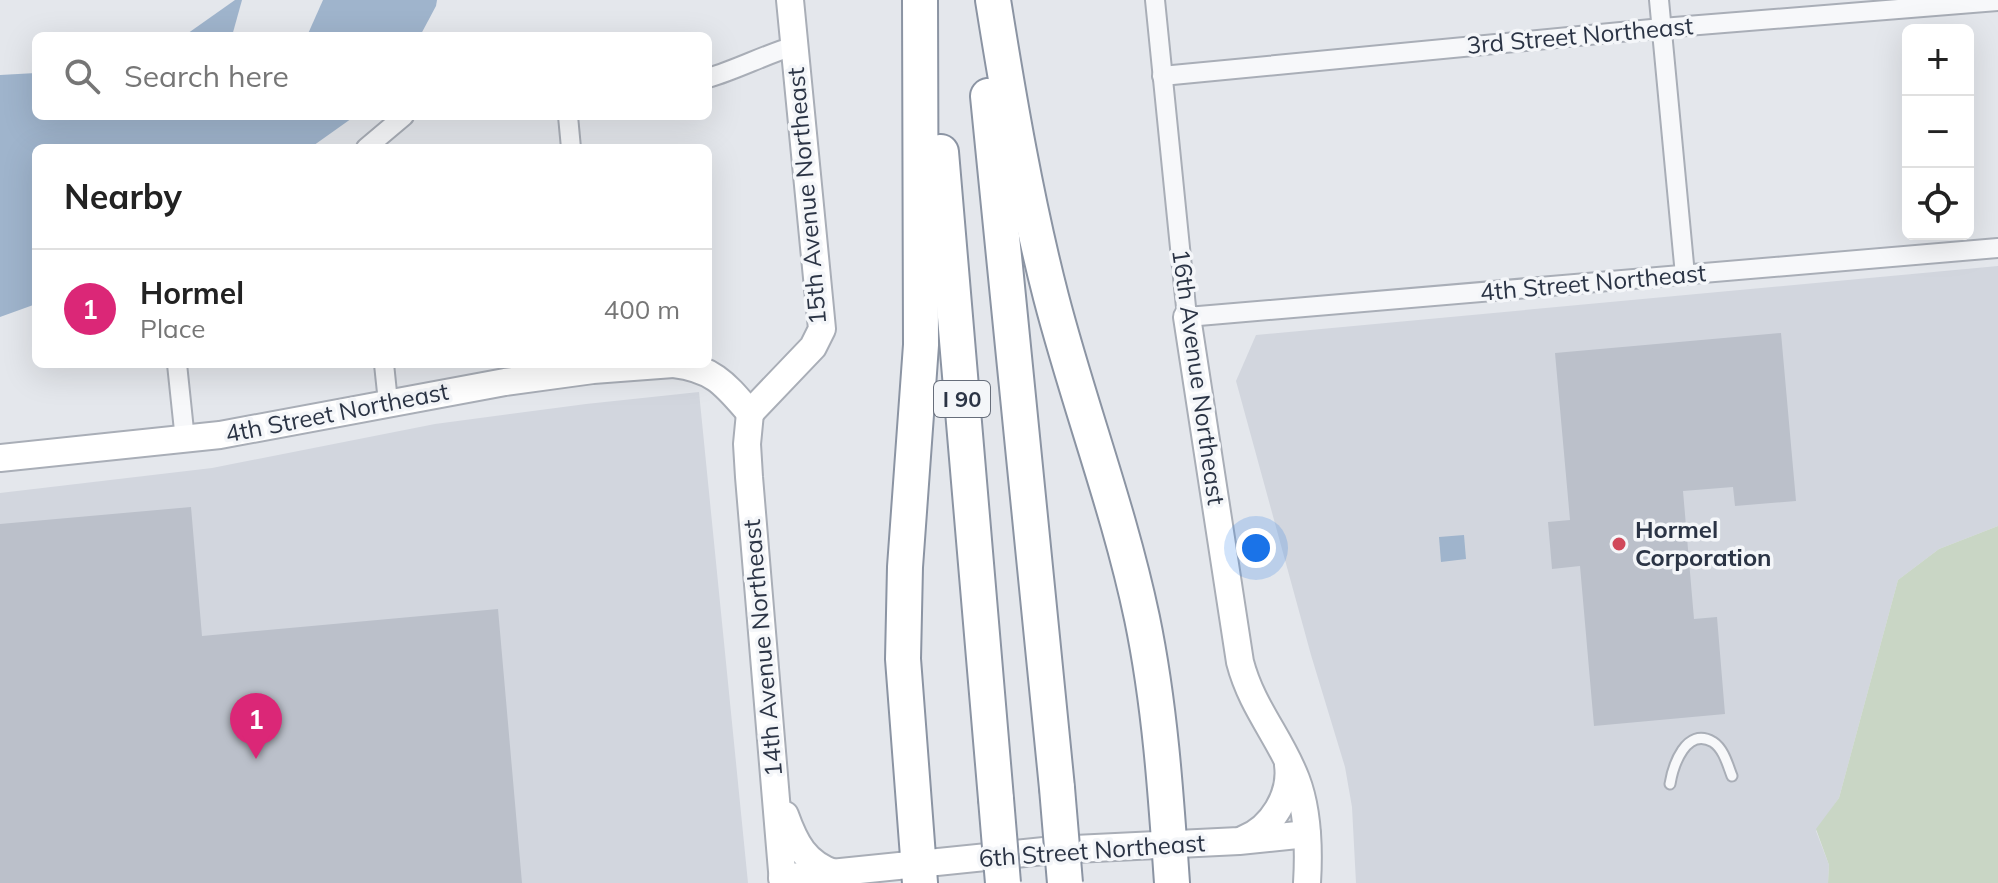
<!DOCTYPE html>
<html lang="en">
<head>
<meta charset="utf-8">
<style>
	body { margin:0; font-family:Mulish,sans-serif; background:#f6f6f6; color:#222 }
	.controls { position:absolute; right:24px; top:24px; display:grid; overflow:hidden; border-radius:12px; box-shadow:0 8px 32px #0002 }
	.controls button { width:72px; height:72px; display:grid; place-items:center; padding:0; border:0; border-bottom:2px solid #e0e0e0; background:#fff; color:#222; font:40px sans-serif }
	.you { position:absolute; left:1256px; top:548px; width:28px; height:28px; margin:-20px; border:6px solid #fff; border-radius:50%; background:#1a73e8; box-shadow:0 0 0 12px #1a73e833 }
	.badge { display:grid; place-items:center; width:52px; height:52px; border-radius:50%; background:#db2777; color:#fff; font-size:26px; font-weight:700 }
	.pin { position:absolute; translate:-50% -66px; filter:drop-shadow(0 2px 4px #0008) }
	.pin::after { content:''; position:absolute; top:42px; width:28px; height:24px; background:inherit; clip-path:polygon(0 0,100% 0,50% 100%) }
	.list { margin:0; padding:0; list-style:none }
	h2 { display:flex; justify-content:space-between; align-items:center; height:104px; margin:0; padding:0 32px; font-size:34px }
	h2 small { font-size:26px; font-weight:400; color:#767676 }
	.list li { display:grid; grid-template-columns:52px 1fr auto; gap:24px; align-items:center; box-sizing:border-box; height:120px; padding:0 32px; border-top:2px solid #e0e0e0 }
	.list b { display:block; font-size:30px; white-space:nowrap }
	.list p { margin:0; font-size:26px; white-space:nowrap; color:#767676 }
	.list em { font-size:26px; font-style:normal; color:#767676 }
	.icon { flex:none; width:44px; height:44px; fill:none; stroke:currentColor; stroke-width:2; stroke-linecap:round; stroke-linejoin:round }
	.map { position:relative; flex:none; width:1998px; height:883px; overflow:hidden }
	.search { position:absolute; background:#fff; box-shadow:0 8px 32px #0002; left:32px; top:32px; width:680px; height:88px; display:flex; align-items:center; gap:20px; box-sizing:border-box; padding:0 28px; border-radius:12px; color:#767676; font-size:30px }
	.panel { position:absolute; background:#fff; box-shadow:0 8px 32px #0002; left:32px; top:144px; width:680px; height:224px; border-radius:12px }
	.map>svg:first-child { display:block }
	.built { fill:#d2d6de }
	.green { fill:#c9d6c5 }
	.water { fill:#9fb4cc }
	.building { fill:#bbc0ca }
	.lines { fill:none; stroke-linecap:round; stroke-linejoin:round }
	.lane-casing { stroke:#a9aeb7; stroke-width:13 }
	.street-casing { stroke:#a9aeb7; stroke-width:22 }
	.secondary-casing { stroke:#a9aeb7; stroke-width:30 }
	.highway-casing { stroke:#8b94a3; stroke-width:38 }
	.lane { stroke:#f7f8fa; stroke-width:9 }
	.street { stroke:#f7f8fa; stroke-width:18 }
	.secondary { stroke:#fff; stroke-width:26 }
	.highway { stroke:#fff; stroke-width:34 }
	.highway-bridge-casing { stroke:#8b94a3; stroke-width:38; stroke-linecap:butt }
	.highway-bridge { stroke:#fff; stroke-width:34 }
	.poi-dot { fill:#d1495b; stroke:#f4f6f9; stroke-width:3 }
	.labels { text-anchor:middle; stroke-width:7; stroke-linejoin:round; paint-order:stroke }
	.shield { fill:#f4f6f9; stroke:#676e7b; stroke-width:2 }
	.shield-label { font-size:22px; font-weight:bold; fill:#2b3445 }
	.street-label { font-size:24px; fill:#2b3445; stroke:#f4f6f9 }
	.poi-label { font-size:24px; font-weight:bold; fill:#2b3445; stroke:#f4f6f9; text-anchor:start }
</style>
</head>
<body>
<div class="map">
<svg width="1998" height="883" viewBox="0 0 1998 883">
	<rect width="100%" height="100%" fill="#e4e7ec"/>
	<g class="built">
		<path d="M1998,266V526L1939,549L1898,580L1839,798L1816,831L1829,865L1828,883H1356L1352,807L1345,767L1311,655L1236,381L1256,335Z"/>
		<path d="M699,392L748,883H0V493L212,468L435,424L586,404Z"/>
	</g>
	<path class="green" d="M1998,526V883H1828L1829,865L1816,829L1839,798L1898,580L1939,549Z"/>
	<g class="water">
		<path d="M235,0H242L232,36H184Z"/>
		<path d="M323,0H437L436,6L420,36H307Z"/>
		<path d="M36,73V116H355L310,148H36V304L0,317V75Z"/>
		<path d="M1464,535L1466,559L1441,562L1439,537Z"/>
	</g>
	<g class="building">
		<path d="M1781,333L1796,501L1735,506L1733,487L1683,491L1694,619L1717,617L1725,714L1594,726L1580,566L1552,569L1548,522L1570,520L1555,353Z"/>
		<path d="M191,507L202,636L498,609L522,883H0V524Z"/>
	</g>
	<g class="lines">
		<defs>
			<path id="lane" d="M1670,784C1673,766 1686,726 1713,742C1724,749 1728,766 1732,776"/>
			<g id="street">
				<path d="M1155,0L1187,317L1998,248"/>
				<path d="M1659,0L1685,275"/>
				<path d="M1162,76L1662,28L1998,1"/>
				<path d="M708,78C738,69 764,55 794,46"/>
				<path d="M568,116L571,148"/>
				<path d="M366,148L404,116"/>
				<path d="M177,364L185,440"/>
				<path d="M384,364L388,402"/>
			</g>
			<g id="secondary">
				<path d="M1187,317L1240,662C1252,708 1280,737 1296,779C1308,810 1309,850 1307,883"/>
				<path d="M674,364C714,369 725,384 750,413"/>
				<path d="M750,413L747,444L749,477L783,883"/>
				<path d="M750,413L813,347L822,329L790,0"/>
				<path d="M0,458L220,435L505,382L593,370L673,364"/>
				<path d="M785,815C795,843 805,863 834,873"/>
				<path d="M1244,839C1272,828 1292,795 1288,765"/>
				<path d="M782,878L1054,850L1239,841L1307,834"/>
			</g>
			<g id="highway">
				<path d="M993,0C1009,100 1026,200 1051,297C1079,405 1119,509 1142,618C1160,705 1166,795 1172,883"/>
				<path d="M988,96L1057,788"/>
				<path d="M941,152L996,799"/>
				<path d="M920,883L903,659L905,567L921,345L920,0"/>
			</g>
		</defs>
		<use href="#lane" class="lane-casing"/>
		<use href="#street" class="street-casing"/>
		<use href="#secondary" class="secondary-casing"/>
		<use href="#highway" class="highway-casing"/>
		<use href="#lane" class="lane"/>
		<use href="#street" class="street"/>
		<use href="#secondary" class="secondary"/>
		<use href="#highway" class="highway"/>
		<defs>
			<g id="highway-bridge">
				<path d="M1057,788L1065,883"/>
				<path d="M996,799L1003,883"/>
			</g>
		</defs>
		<use href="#highway-bridge" class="highway-bridge-casing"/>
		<use href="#highway-bridge" class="highway-bridge"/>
	</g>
	<circle class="poi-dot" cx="1619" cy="544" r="8"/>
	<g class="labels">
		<rect class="shield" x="934" y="381" width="56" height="36" rx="6"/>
		<g class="shield-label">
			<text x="962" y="407">I 90</text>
		</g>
		<g class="street-label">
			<text transform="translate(1580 36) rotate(-5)" y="8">3rd Street Northeast</text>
			<text transform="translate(807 196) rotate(-95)" y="8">15th Avenue Northeast</text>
			<text transform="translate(1593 283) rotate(-5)" y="8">4th Street Northeast</text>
			<text transform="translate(1198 377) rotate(82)" y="8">16th Avenue Northeast</text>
			<text transform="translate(337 413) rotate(-11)" y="8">4th Street Northeast</text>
			<text transform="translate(763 648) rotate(-95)" y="8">14th Avenue Northeast</text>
			<text transform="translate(1092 851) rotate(-4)" y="8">6th Street Northeast</text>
		</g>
		<g class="poi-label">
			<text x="1635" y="538">Hormel<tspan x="1635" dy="28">Corporation</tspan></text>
		</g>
	</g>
</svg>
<div class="controls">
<button>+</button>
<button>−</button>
<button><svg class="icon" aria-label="locate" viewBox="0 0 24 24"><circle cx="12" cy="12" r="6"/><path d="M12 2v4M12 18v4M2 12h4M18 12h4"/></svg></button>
</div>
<div class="you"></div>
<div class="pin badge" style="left:256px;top:759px">1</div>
<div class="search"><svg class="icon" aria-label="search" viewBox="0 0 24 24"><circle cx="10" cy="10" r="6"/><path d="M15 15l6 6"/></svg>Search here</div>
<section class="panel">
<h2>Nearby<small></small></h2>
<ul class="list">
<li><span class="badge">1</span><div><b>Hormel</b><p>Place</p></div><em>400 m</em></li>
</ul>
</section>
</div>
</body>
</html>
